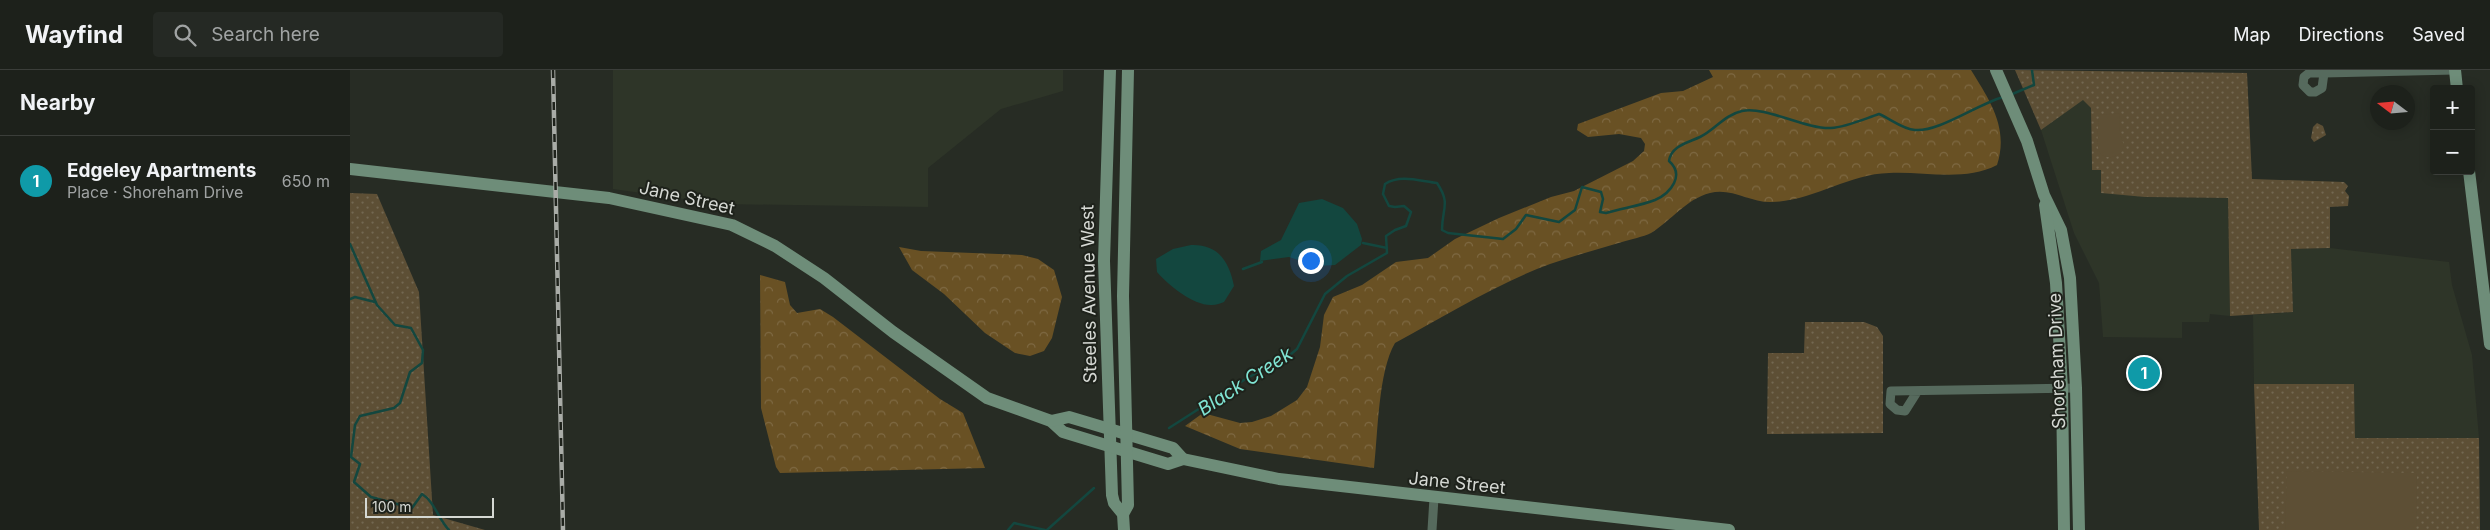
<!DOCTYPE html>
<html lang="en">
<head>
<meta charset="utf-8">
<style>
	body { margin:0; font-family:Inter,sans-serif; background:#252924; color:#f1f3f6 }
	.controls { position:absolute; right:15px; top:15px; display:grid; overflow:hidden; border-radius:5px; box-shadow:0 2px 12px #0003 }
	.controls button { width:45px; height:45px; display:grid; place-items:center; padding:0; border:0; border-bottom:1px solid #3b3e3a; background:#1d211b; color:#f1f3f6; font:25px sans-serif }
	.compass { position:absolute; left:2020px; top:15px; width:45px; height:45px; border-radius:50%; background:#1d211b; box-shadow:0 2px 12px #0003; rotate:286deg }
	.scale { position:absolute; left:15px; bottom:12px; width:129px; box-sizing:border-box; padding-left:5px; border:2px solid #d5d8d3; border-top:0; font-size:14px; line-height:18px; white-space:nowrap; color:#d5d8d3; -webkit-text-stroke:4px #1e221b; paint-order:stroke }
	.you { position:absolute; left:960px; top:190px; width:18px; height:18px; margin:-12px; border:4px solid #fff; border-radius:50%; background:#1a73e8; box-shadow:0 0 0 8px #1a73e833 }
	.badge { display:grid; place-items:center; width:32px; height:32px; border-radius:50%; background:#8c9099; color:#fff; font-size:16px; font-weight:700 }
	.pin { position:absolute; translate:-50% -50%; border:2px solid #fff; box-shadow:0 1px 5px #0006 }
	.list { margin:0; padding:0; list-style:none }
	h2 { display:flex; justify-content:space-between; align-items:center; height:65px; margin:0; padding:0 20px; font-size:21px }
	h2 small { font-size:16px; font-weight:400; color:#a0a3a3 }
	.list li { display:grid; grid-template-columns:32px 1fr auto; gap:15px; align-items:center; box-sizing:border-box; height:90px; padding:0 20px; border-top:1px solid #3b3e3a }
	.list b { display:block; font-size:19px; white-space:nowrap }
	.list p { margin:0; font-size:16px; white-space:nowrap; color:#a0a3a3 }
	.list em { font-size:16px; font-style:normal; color:#a0a3a3 }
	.icon { flex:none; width:28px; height:28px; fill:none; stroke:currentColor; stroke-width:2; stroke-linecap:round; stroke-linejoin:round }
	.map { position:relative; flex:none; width:2140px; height:460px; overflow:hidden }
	header { display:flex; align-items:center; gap:30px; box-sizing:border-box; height:70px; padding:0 25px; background:#1d211b; border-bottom:1px solid #3b3e3a }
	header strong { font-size:24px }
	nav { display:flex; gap:28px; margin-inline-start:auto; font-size:18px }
	.search { width:350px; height:45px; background:#252924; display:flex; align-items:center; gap:12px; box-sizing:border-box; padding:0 18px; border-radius:5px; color:#a0a3a3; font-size:19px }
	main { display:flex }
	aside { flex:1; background:#1d211b }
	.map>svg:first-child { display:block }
	.built { fill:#2e3528 }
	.grass { fill:url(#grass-dots) }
	.forest { fill:url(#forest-crowns) }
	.pitch { fill:#5d4f35 }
	.water { fill:#13473f }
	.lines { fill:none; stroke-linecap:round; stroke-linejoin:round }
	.stream { stroke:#13473f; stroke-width:2.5 }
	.street { stroke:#566a5d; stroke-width:9 }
	.secondary { stroke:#6e8d79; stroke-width:12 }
	.rail-casing { stroke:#a9aca7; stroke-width:4.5 }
	.rail { stroke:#1e221b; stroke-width:2.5; stroke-dasharray:8; stroke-linecap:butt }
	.labels { text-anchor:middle; stroke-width:4; stroke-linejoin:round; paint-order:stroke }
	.street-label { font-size:18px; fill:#d5d8d3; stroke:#1e221b }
	.water-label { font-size:19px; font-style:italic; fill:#80e5d4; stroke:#1e221b }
</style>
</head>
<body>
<header>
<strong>Wayfind</strong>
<div class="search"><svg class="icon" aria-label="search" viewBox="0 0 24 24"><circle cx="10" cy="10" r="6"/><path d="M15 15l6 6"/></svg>Search here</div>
<nav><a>Map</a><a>Directions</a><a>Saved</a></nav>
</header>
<main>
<aside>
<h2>Nearby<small></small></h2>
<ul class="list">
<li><span class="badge" style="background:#0f9aa8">1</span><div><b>Edgeley Apartments</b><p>Place · Shoreham Drive</p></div><em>650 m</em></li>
</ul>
</aside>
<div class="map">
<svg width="2140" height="460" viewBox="0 0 2140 460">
	<defs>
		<pattern id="grass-dots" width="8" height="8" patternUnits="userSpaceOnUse" patternTransform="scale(1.25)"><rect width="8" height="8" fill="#5d4f35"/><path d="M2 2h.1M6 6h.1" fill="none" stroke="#736851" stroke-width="1.8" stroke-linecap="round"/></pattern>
		<pattern id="forest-crowns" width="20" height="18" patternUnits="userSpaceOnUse" patternTransform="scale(1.25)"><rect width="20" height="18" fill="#695124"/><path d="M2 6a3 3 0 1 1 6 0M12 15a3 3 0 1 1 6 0" fill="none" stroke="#7e6943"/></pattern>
	</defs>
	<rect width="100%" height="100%" fill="#272c24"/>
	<g class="built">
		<path d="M263,0H713V21L651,39L578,98V137L370,134L263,119Z"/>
		<path d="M1733,29L1741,38L1742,100H1751L1795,127L1878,128L1880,246L1860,244L1859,252H1832V268L1753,267L1749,213L1724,163L1691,60Z"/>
		<path d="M1980,178L2099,192L2102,215L2122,285L2129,368H2005L2004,314H1904L1903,245L1943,242L1941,179Z"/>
	</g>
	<g class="grass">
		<path d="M1665,0L1897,3L1902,109L1994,112L1998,116L1995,121L1999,126L1998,136L1980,137V178L1941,179L1943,242L1880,246L1878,128L1795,127L1751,123V100H1742L1741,38L1733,30L1691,60Z"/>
		<path d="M1967,53L1973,56L1976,65L1964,72L1961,68L1963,57Z"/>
		<path d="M0,123L27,124L69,222L83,445L135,460H0Z"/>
		<path d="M1455,252H1514L1527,257L1533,266V363L1417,364L1418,283H1454Z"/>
		<path d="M1904,314H2004L2005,368H2129L2130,460H1909Z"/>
	</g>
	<g class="forest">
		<path d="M1359,0H1621C1640,31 1659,58 1647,95C1614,112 1574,101 1539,103C1498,104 1463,131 1422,132C1401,133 1381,117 1360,123C1336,129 1321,151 1301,163C1293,167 1281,169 1272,172C1248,179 1223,186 1200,194C1146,214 1095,246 1045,273C1028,302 1028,364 1024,398L890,379L835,356L853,343L890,353L902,352L921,346L947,330L957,317L970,277L974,245L983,227L1012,215L1046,192L1078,188L1105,169L1149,148L1201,127L1224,121L1283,91L1294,81L1295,74L1291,68L1269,64L1238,67L1227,60L1228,54L1311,23L1333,21L1363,7Z"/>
		<path d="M549,177L571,181L672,185L688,189L704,200L712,227L702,268L694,281L680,286L665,283L635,263L594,224L562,200Z"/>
		<path d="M410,205L435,212L440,235L447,243L470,239L483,247L590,329L613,343L635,398L430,403L426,397L411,338Z"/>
	</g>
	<g class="pitch">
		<path d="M1770,43C1770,51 1769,60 1771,67C1772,71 1775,74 1773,78C1771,88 1753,91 1749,81C1746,71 1749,55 1749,45Z"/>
		<path d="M1937,401L2067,403L2066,460H1935Z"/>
	</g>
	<g class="water">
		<path d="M972,129L993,138L1007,154L1012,169L1011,175L985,195L967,196L939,187L910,191L911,181L931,170L949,133Z"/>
		<path d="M841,175C868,174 879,191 884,216L874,232C871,233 866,235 862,235C844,236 818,215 807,202L806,189L823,179Z"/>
	</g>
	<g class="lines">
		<g class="stream">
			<path d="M1660,25L1684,15L1682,0"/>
			<path d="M1013,173L1037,178"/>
			<path d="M0,174L27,235L45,255L61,258L73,280L72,293L60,302L50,333L44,338L10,346L5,355L1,387L10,394L4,412L21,427L62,438L72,424C85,432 88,449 99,460"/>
			<path d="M893,199L912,192"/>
			<path d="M0,229L5,227L25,232"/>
			<path d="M819,358L894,310L941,284L947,279L975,224L997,206L1037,183L1036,166L1045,160L1056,156L1061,142L1054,136L1045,137L1039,136L1033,124L1035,114C1050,104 1070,111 1087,113C1101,134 1092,138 1092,160L1098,163L1153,169L1166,159L1176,145L1209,152L1225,140L1232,117L1251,122L1253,129L1250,142L1256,143C1272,138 1290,136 1305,130C1321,123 1335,105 1319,91C1321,76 1337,73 1350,67C1365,60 1374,45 1392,41C1416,36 1454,59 1481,58C1496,57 1514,49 1529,44C1541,49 1552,59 1565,60C1589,62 1626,35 1653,27"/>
			<path d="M658,460L664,453L695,460"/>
			<path d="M697,460L744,418"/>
		</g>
		<g class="street">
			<path d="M1959,3H1974L1972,18L1965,22H1960L1953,15L1954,7Z"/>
			<path d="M1974,3L2105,0"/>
			<path d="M1567,322L1555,341L1547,340L1540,334L1541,321L1726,318"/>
			<path d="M1082,460L1084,428"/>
		</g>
		<g class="secondary">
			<path d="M760,0L754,191L762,425L764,433L773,444L774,460"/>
			<path d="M1646,0L1677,71L1694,125L1711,160L1720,208L1726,318L1729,460"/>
			<path d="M2105,0L2107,19"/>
			<path d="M0,99L259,128L382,155L425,176L474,208L543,262L637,328L701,351L713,362L818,394L833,389L929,409L1379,460"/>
			<path d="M2119,101L2140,274"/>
			<path d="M1695,135L1706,213L1712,319L1714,460"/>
			<path d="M701,351L719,347L823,378L833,389"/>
			<path d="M773,444L778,435L773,226L778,0"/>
		</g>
		<defs>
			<path id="rail" d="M203,0L213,460"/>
		</defs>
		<use href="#rail" class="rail-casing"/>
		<use href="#rail" class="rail"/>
	</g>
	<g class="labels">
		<g class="street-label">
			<text transform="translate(337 128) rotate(13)" y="6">Jane Street</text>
			<text transform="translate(739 224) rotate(-91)" y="6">Steeles Avenue West</text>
			<text transform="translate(1707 291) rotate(-92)" y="6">Shoreham Drive</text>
			<text transform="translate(1107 413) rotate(6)" y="6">Jane Street</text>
		</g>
		<g class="water-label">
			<text transform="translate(895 311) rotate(-33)" y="7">Black Creek</text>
		</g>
	</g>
</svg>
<div class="controls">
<button>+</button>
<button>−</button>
</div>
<svg class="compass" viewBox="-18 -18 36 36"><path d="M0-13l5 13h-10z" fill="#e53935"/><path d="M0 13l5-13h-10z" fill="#a0a3a3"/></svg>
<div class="scale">100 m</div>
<div class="you"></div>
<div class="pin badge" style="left:1794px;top:303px;background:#0f9aa8">1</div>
</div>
</main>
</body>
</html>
